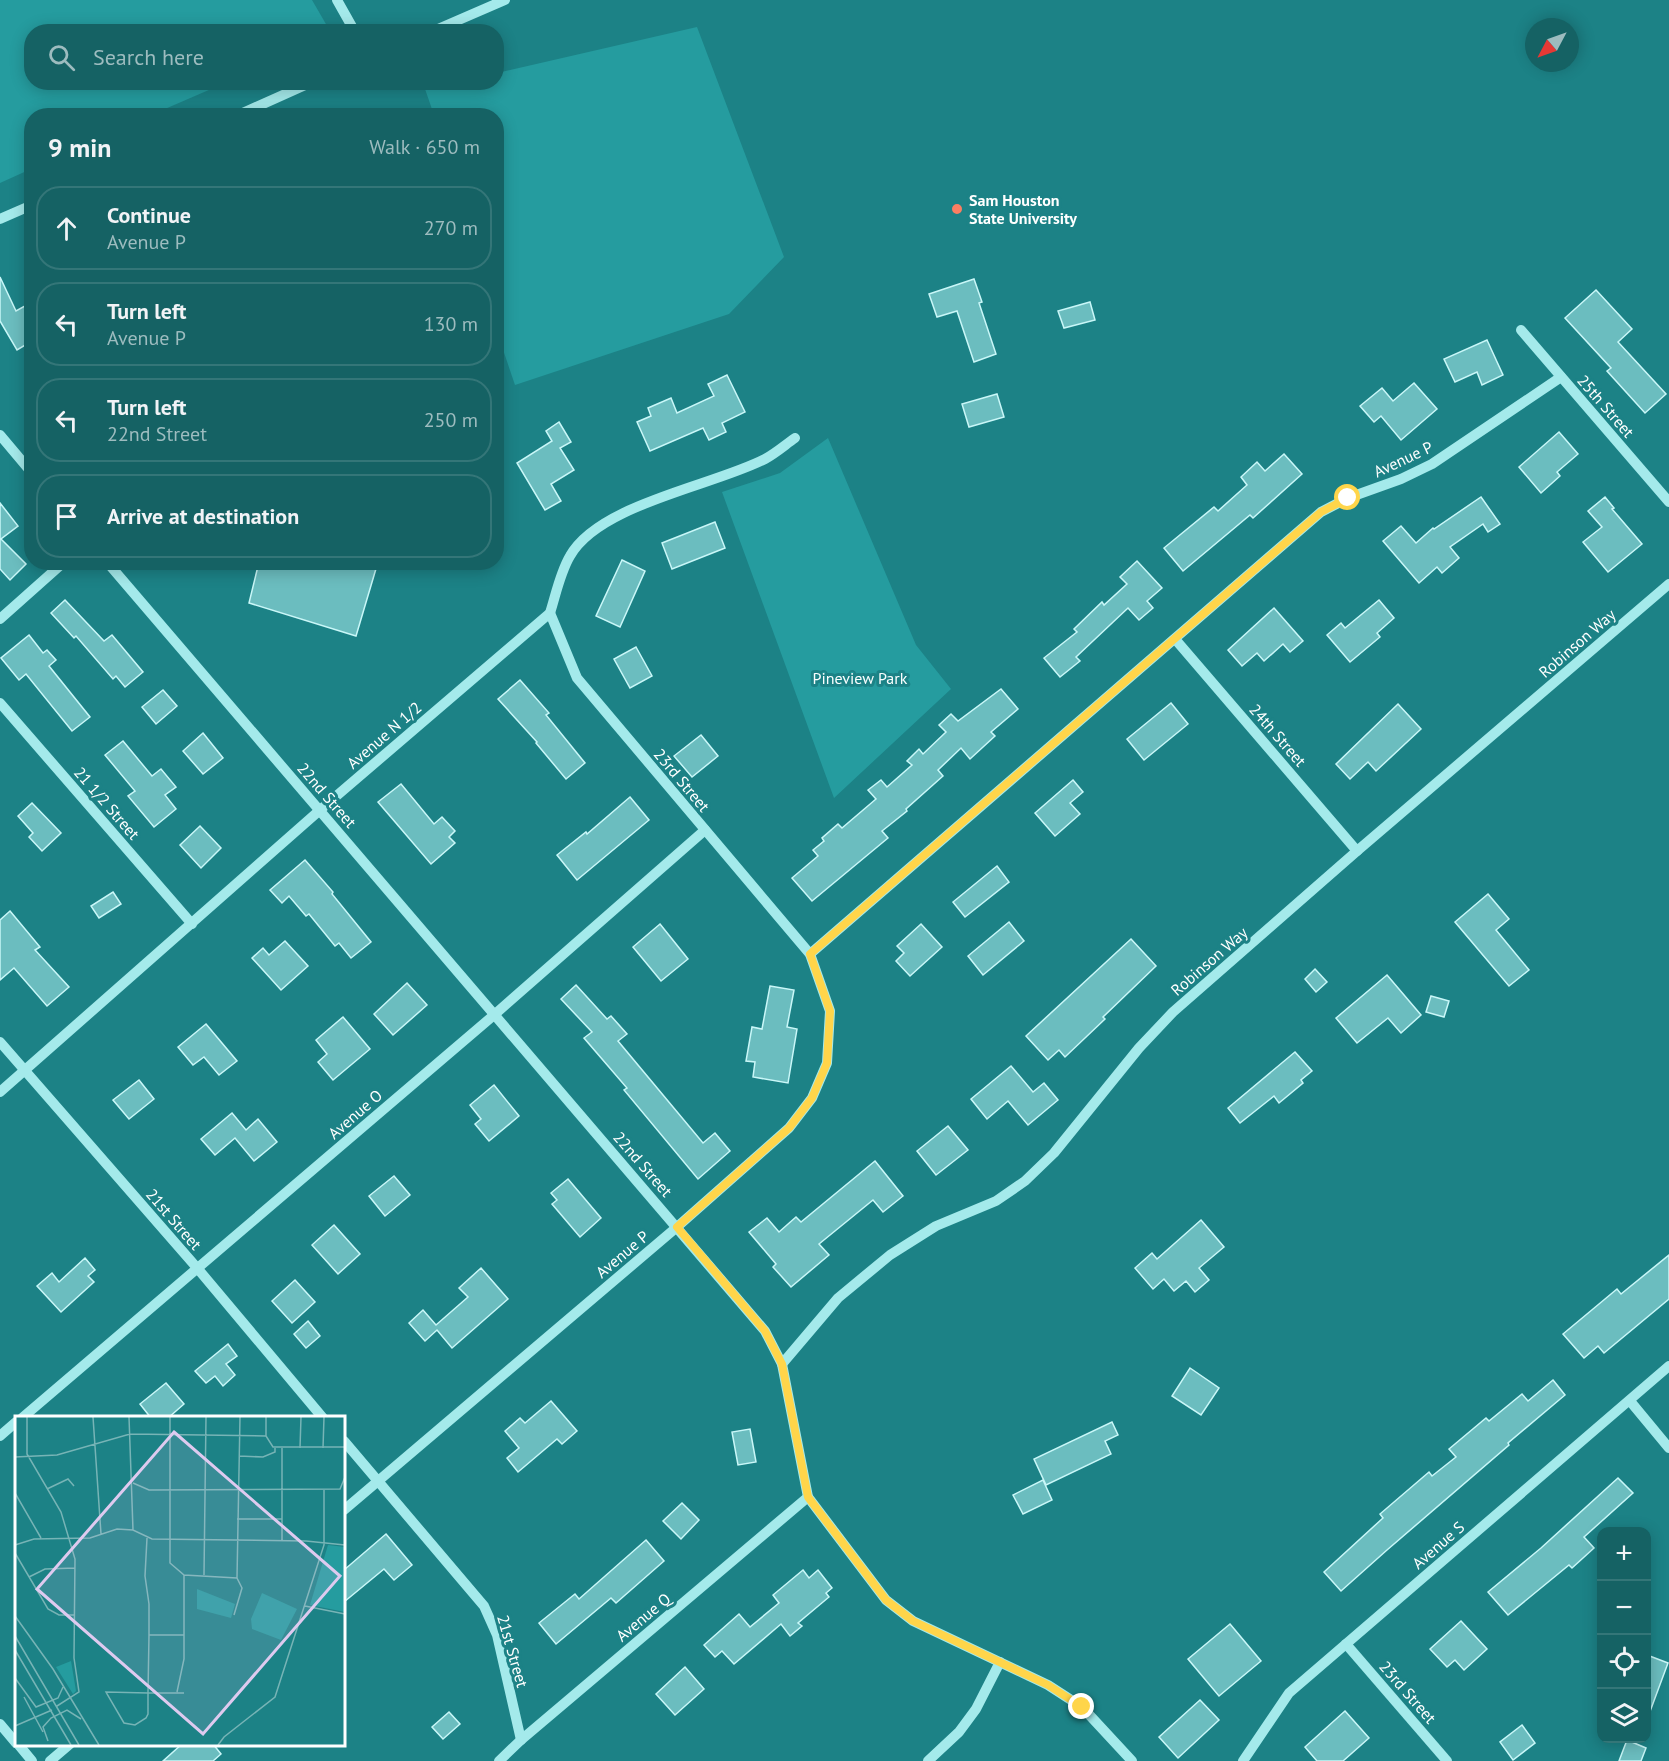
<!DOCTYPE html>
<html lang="en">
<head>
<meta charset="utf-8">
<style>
	body { margin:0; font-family:"PT Sans",sans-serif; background:#226b6d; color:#f1f3f6 }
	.controls { position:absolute; right:18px; bottom:18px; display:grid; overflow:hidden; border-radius:12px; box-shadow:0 3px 15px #0003 }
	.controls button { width:54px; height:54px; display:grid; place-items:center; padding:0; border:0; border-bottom:2px solid #347678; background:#156264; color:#f1f3f6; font:30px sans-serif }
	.compass { position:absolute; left:1525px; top:18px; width:54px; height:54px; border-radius:50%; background:#156264; box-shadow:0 3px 15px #0003; rotate:229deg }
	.stop { position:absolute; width:18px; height:18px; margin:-14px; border:4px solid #ffd54a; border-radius:50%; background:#fff }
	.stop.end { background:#ffd54a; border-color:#fff; box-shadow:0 2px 6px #0008 }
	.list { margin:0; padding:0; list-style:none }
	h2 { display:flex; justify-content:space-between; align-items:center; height:78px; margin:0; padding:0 24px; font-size:26px }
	h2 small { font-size:20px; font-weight:400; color:#9dbcbf }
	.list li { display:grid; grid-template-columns:39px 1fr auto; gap:18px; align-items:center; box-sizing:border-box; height:84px; margin:0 12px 12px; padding:0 12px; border:2px solid #347678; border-radius:24px }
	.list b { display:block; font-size:22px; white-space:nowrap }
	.list p { margin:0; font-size:20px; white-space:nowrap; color:#9dbcbf }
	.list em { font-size:20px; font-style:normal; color:#9dbcbf }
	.icon { flex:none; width:33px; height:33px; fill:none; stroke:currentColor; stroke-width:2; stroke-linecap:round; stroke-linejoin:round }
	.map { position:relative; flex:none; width:1669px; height:1761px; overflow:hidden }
	.search { position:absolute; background:#156264; box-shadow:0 3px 15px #0003; left:24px; top:24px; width:480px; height:66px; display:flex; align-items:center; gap:15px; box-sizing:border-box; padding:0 21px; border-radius:24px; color:#9dbcbf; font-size:22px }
	.panel { position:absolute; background:#156264; box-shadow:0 3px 15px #0003; left:24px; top:108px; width:480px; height:462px; border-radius:24px }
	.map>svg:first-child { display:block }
	.green { fill:#259c9f }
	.building { fill:#6bbdbf; stroke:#c9f7f8; stroke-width:1.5 }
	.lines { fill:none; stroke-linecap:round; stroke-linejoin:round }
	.minor { stroke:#a4eaeb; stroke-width:10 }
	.route { stroke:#ffd54a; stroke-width:8 }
	.poi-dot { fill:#fb7e62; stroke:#1c8286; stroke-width:2 }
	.labels { text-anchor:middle; stroke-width:6; stroke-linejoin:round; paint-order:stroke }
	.poi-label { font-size:16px; font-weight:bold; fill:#fff; stroke:#1c8286; text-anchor:start }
	.street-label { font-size:16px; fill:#fff; stroke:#1c8286 }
	.park-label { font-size:16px; fill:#fafefe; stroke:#1c8286 }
	.inset-road { fill:none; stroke:#77b4b6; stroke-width:1.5 }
	.view { fill:#decaef; fill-opacity:0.15; stroke:#decaef; stroke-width:3 }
	.inset-edge { fill:none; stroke:#fff; stroke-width:3 }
</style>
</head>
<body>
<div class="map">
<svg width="1669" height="1761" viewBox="0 0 1669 1761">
	<rect width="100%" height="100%" fill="#1c8286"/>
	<g class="green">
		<path d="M0,0H312L330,31L32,32V82L225,83L151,115L32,116L31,169L0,183Z"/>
		<path d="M697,27L784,257L729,314L515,385L497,332L496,116L434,115L425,89L455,83L496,82L497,73Z"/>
		<path d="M828,438L916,645L951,689L834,798L722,492L780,473Z"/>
	</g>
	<g class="building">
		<path d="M0,277L16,311L32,302V341L17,350L0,321Z"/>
		<path d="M974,279L982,302L979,303L996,354L974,362L957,311L937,317L929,294Z"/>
		<path d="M1596,290L1632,329L1618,342L1666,394L1645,413L1607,371L1611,368L1565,318Z"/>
		<path d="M1090,302L1095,320L1064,328L1058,311Z"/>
		<path d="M1487,340L1503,375L1482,385L1477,372L1455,382L1444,359Z"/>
		<path d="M727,375L745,412L722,423L726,432L709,440L703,428L650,451L637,422L651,416L648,408L671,398L677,413L714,396L708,384Z"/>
		<path d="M1414,383L1437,409L1401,440L1381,416L1374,422L1360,406L1382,388L1393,401Z"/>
		<path d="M997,394L1004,417L969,427L962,404Z"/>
		<path d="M559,422L571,442L560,448L574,470L551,484L561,501L545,510L517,463L552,441L546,431Z"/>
		<path d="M1559,432L1578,454L1557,472L1560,476L1541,493L1519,467Z"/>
		<path d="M1284,454L1302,474L1253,518L1250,515L1183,571L1164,548L1214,507L1218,511L1247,485L1241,477L1257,462L1265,471Z"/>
		<path d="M1481,497L1500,524L1488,532L1483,524L1450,547L1459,558L1442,573L1437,567L1419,583L1383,541L1401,526L1416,543L1433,528L1434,529Z"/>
		<path d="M1605,497L1614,508L1612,509L1642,544L1608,572L1583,542L1602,527L1588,511Z"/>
		<path d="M0,503L18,526L1,539L26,564L10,580L0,569Z"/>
		<path d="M715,522L725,548L672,569L662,543Z"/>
		<path d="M622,560L645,571L620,627L596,616Z"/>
		<path d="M1137,561L1162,588L1147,601L1153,608L1139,620L1128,608L1076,657L1080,661L1060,677L1044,658L1077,632L1074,629L1102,602L1104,605L1127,584L1120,577Z"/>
		<path d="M259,562H378L356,636L249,603Z"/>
		<path d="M65,600L104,641L112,635L143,672L125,687L116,676L113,679L76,636L74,638L51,613Z"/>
		<path d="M1379,600L1394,618L1377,633L1380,637L1350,662L1327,635L1341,623L1345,628Z"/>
		<path d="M1274,608L1303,641L1290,652L1283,644L1264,661L1257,653L1242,666L1228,650Z"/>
		<path d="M29,635L43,653L47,650L56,660L49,666L90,717L72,731L26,674L19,680L1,658Z"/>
		<path d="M636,647L652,676L630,688L614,659Z"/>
		<path d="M520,680L549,713L546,715L585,763L566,779L536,743L537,742L498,699Z"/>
		<path d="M1001,689L1018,709L991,732L995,736L970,759L961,748L938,770L943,776L906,809L907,811L882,831L888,838L812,901L792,878L818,856L813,850L824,841L822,838L838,824L842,828L876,799L868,790L881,780L887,787L912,765L907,761L919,749L923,754L946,732L939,725L951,714L958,721Z"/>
		<path d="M163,690L177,706L156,724L142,707Z"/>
		<path d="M1171,703L1188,724L1144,760L1127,739Z"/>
		<path d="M1398,704L1421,729L1376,771L1368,762L1350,779L1336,764Z"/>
		<path d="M203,733L223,758L203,774L183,751Z"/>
		<path d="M701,735L718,756L692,777L674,756Z"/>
		<path d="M123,741L152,776L161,769L176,787L165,795L176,809L154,827L128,796L135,791L105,755Z"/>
		<path d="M1073,780L1083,792L1070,803L1080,814L1055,836L1035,813Z"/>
		<path d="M401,784L434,824L442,817L455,831L449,837L455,843L431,864L378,802Z"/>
		<path d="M630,797L649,820L577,880L557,855L586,832L587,834Z"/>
		<path d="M32,803L61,833L42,851L29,837L33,833L18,816Z"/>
		<path d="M200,826L221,848L201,868L180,845Z"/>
		<path d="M305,860L333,892L332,894L371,942L351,958L339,943L335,946L309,914L306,916L289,896L282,903L270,890Z"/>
		<path d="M997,866L1009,882L965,917L953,902Z"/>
		<path d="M113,892L121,904L99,918L91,906Z"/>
		<path d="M1488,894L1509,919L1496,930L1529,970L1509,986L1455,922Z"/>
		<path d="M10,911L40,947L35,950L69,987L47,1006L14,968L0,980V920Z"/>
		<path d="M1009,922L1024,941L983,975L968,956Z"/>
		<path d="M660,924L688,959L661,981L633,947Z"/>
		<path d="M921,924L942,947L910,976L896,961L904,953L897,946Z"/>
		<path d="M1131,939L1156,966L1103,1017L1105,1019L1065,1057L1059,1050L1048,1060L1026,1036Z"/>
		<path d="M285,941L308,966L281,990L252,958L263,948L269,955Z"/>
		<path d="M1315,969L1327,982L1316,992L1305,979Z"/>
		<path d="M1387,975L1421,1015L1401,1033L1388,1018L1357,1043L1336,1018Z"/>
		<path d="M407,983L427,1005L393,1035L374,1014Z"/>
		<path d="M576,985L607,1019L611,1016L627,1034L618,1041L703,1143L715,1133L730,1151L698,1179L624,1090L627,1088L584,1038L592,1032L561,999Z"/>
		<path d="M770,986L794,990L787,1027L797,1029L788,1083L753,1077L755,1062L746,1061L752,1027L762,1029Z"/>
		<path d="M1431,996L1449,1001L1444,1017L1426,1012Z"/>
		<path d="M343,1017L370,1049L333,1080L318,1062L327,1054L316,1040Z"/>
		<path d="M206,1024L237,1061L219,1075L204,1057L193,1065L178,1047Z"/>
		<path d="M1295,1052L1312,1071L1301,1080L1303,1083L1279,1103L1274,1096L1240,1123L1228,1108Z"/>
		<path d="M1011,1066L1033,1092L1044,1083L1058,1100L1028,1125L1008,1101L987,1119L971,1099Z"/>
		<path d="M139,1080L154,1099L129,1119L113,1100Z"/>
		<path d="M494,1085L519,1116L489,1141L475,1124L481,1119L470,1105Z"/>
		<path d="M232,1113L246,1130L258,1119L277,1142L254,1161L235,1138L215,1155L201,1139Z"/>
		<path d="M948,1126L968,1150L936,1175L917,1151Z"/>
		<path d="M875,1161L903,1196L883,1212L873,1200L819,1244L829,1255L791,1287L773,1267L776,1264L749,1232L767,1218L779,1232L796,1217L801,1222Z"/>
		<path d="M394,1176L410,1195L385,1216L369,1196Z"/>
		<path d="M568,1179L601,1218L580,1237L552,1204L557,1200L551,1193Z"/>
		<path d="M1201,1220L1224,1247L1199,1268L1209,1280L1195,1292L1186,1281L1174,1291L1164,1279L1153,1289L1135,1268L1152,1253L1157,1259Z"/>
		<path d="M334,1225L360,1254L338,1274L312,1245Z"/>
		<path d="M1669,1255V1299L1604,1353L1598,1346L1584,1358L1563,1334L1617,1289L1621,1294Z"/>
		<path d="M85,1258L95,1270L88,1276L94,1282L61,1312L37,1286L52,1273L59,1282Z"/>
		<path d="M481,1268L508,1299L452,1348L437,1330L425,1341L409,1323L423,1310L436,1325L468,1297L459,1288Z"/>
		<path d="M295,1280L315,1302L292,1323L272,1301Z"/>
		<path d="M308,1321L320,1336L306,1348L294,1334Z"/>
		<path d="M228,1344L237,1356L226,1364L235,1375L223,1386L215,1376L206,1383L195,1371Z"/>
		<path d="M1190,1368L1219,1388L1201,1415L1172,1396Z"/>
		<path d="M1553,1380L1565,1395L1508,1443L1509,1445L1387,1550L1341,1591L1324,1572L1383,1518L1380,1514L1429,1472L1432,1476L1456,1457L1449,1449L1486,1418L1489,1421L1522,1394L1528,1401Z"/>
		<path d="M166,1383L184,1404L168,1418H151L140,1404Z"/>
		<path d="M551,1401L577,1431L562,1444L557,1439L518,1472L507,1458L519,1448L505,1431L520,1418L525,1423Z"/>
		<path d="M1112,1422L1118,1435L1105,1441L1111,1454L1046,1485L1034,1459Z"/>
		<path d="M750,1429L756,1462L738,1465L732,1432Z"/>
		<path d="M1618,1478L1633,1493L1584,1537L1594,1548L1572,1568L1569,1565L1508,1615L1488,1592L1541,1548Z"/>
		<path d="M1043,1480L1052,1500L1023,1514L1013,1495Z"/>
		<path d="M682,1503L699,1520L681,1539L663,1521Z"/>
		<path d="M386,1534L412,1565L394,1580L384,1569L344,1602V1570Z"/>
		<path d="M646,1540L664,1561L616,1603L611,1598L556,1644L539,1623L575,1594L579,1599Z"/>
		<path d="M803,1570L809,1578L818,1570L832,1588L826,1593L829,1597L798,1623L802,1626L790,1636L781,1624L734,1664L722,1651L715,1657L704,1645L739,1614L750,1627L779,1603L773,1595Z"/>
		<path d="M1461,1621L1487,1649L1464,1670L1455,1660L1447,1667L1430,1649Z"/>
		<path d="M1230,1624L1261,1661L1219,1696L1188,1659Z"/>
		<path d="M1647,1655L1668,1663L1648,1717L1647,1716Z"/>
		<path d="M685,1667L704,1689L675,1715L656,1694Z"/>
		<path d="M1200,1700L1219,1720L1178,1758L1159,1737Z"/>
		<path d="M1345,1711L1369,1738L1343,1761H1317L1305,1747Z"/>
		<path d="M449,1712L460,1724L443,1739L432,1727Z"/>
		<path d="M1522,1725L1535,1743L1513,1760L1500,1742Z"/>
		<path d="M1627,1740L1646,1748L1641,1761H1619Z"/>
		<path d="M182,1744H213L221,1754L213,1761H163Z"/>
	</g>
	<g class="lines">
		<g class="minor">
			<path d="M337,0L355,32"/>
			<path d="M431,32L505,0"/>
			<path d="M236,116L312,82"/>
			<path d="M0,219L32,205"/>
			<path d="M1521,330L1669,502"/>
			<path d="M0,435L32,473"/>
			<path d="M107,562L765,1331L782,1364L808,1497L886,1600L913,1621L1048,1685L1082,1707L1132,1761"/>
			<path d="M0,619L64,562"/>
			<path d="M1175,639L1357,851"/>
			<path d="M0,703L192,924"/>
			<path d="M810,954L1321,512L1348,498L1401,479L1432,464L1561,377"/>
			<path d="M0,1042L198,1269L323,1418"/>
			<path d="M0,1092L320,810L550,613C556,594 560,573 570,556C599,504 713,486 765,459C776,453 785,445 795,438"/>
			<path d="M782,1364L838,1298L890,1255L936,1226L996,1201L1025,1181L1054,1153L1139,1048L1173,1012L1357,851L1669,584"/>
			<path d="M1630,1401L1669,1448"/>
			<path d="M22,1418L494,1015L705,830"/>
			<path d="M0,1436L16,1422"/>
			<path d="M344,1441L484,1606L497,1635L521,1740"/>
			<path d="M344,1510L677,1227L789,1128L812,1098L827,1063L830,1011L810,954L577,678L550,613"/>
			<path d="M1346,1644L1447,1761"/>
			<path d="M0,1724L16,1743"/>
			<path d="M18,1744L32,1761"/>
			<path d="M50,1761L70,1744"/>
			<path d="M499,1761L521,1740L808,1497"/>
			<path d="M928,1761L959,1732L976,1709L1000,1662"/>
			<path d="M1243,1761L1289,1693L1669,1366"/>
		</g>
	</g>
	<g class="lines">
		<path class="route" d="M1082,1707L1048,1685L913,1621L886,1600L808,1497L782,1364L765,1331L677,1227L789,1128L812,1098L827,1063L830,1011L810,954L1321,512L1348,498"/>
	</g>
	<circle class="poi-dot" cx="957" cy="209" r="6"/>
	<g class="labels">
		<g class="poi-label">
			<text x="969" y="206">Sam Houston<tspan x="969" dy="18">State University</tspan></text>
		</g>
		<g class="street-label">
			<text transform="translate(1606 406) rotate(49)" y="6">25th Street</text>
			<text transform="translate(1403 459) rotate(-25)" y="6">Avenue P</text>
			<text transform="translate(1577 643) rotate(-41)" y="6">Robinson Way</text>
			<text transform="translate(384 735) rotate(-41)" y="6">Avenue N 1/2</text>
			<text transform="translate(1278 735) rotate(49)" y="6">24th Street</text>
			<text transform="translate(682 780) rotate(50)" y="6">23rd Street</text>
			<text transform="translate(327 795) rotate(49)" y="6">22nd Street</text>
			<text transform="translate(107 803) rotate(49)" y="6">21 1/2 Street</text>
			<text transform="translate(1209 961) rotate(-41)" y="6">Robinson Way</text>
			<text transform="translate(355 1114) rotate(-41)" y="6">Avenue O</text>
			<text transform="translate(643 1164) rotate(49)" y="6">22nd Street</text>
			<text transform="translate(174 1219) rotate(49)" y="6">21st Street</text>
			<text transform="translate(622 1254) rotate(-40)" y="6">Avenue P</text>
			<text transform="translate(1438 1545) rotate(-41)" y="6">Avenue S</text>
			<text transform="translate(643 1617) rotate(-40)" y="6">Avenue Q</text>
			<text transform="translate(513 1651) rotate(74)" y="6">21st Street</text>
			<text transform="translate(1408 1692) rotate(49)" y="6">23rd Street</text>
		</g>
		<g class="park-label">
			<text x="860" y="684">Pineview Park</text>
		</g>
	</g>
	<g transform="translate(15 1416)">
		<rect width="330" height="330" fill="#1c8286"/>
		<path d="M313,129L330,131V196L295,189ZM182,173L220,188L216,202L182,193ZM247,177L282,193L266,224L237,213L236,203ZM56,245L61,275L58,278L41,251Z" fill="#259c9f"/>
		<path class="inset-road" d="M12,1V38L46,96L60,143L59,242L64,276L42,290M78,1L86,118M114,1L118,114M155,1V147L169,159L222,162M251,1V20L258,31H330M267,32V124M285,32L286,1M308,32L309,1M224,40L248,41L260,36V32M0,41L42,39L115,18L251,20M118,67L134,74L325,73L330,61M32,73L53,63L59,70M0,77L26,122M222,103H267M132,122L130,160L134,188V219L133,277V298L131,302L120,309L109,307L92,278L91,276L133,277H169M0,129L19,123L75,122L102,113L118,114L137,123L291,125L330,129M0,137L33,193L44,199H59M189,159L191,1M14,161L30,153L60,152M290,190L330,198M219,199L227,172L222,162L225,1M0,200L38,253L84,329M134,219H169M0,220L64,329M0,234L56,329M0,262L21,291L43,282L48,271M162,276L169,243V159M9,281L28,316M0,310L37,294M33,325L28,311L36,302L52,294L66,303M203,329L209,321L260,281L309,129V74"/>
		<path class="view" d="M159,16L325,160L188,318L22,173Z"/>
		<rect width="330" height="330" class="inset-edge"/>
	</g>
</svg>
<div class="controls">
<button>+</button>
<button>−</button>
<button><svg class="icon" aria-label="locate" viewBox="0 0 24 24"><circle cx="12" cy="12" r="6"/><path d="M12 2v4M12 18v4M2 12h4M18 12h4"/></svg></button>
<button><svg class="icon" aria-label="layers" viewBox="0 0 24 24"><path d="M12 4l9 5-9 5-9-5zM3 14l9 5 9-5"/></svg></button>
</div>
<svg class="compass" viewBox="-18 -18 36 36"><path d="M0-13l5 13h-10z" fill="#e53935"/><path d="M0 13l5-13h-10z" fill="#9dbcbf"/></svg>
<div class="stop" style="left:1348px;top:498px"></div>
<div class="stop end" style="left:1082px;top:1707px"></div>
<div class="search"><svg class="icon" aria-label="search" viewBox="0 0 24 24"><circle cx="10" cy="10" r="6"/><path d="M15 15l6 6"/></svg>Search here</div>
<section class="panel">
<h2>9 min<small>Walk · 650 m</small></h2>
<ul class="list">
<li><svg class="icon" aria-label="ahead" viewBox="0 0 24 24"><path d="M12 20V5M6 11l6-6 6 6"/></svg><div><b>Continue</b><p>Avenue P</p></div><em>270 m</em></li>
<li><svg class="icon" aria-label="left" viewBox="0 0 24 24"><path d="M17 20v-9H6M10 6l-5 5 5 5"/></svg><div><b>Turn left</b><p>Avenue P</p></div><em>130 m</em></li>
<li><svg class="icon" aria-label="left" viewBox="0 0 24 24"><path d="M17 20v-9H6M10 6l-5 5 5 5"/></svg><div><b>Turn left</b><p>22nd Street</p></div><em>250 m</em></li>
<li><svg class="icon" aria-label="arrive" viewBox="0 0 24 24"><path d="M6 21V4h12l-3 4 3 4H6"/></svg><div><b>Arrive at destination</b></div></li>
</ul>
</section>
</div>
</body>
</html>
